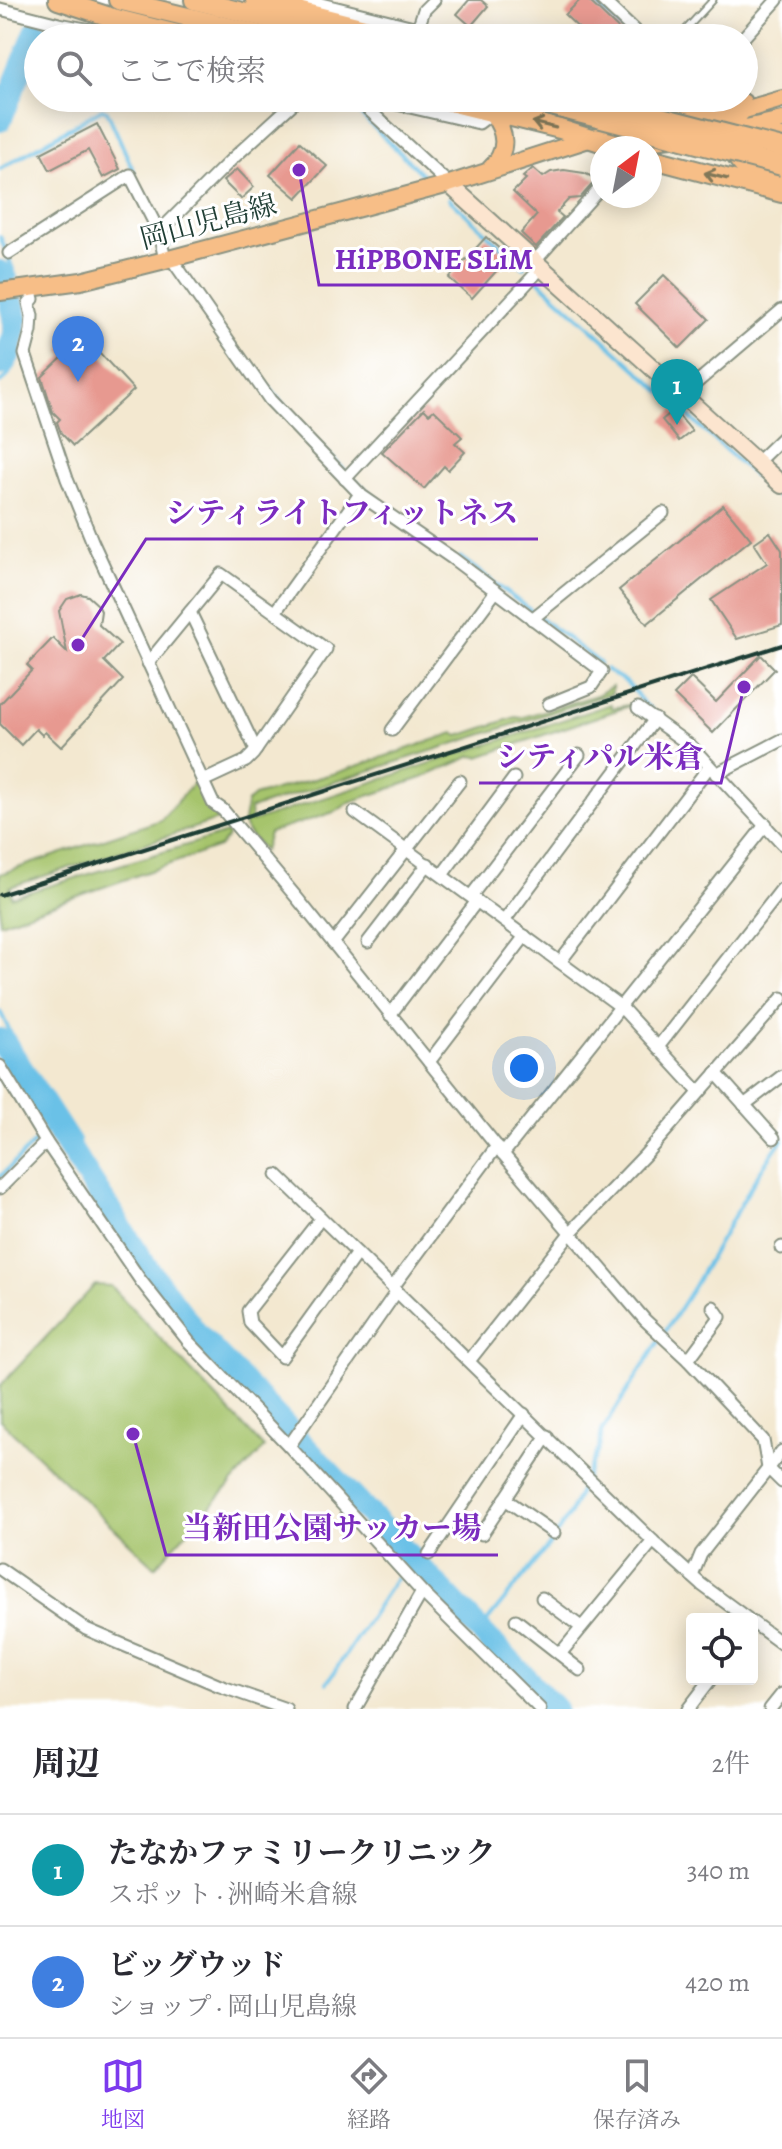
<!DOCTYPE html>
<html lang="ja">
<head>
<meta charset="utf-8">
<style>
	body { margin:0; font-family:Alegreya,"Noto Serif JP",serif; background:#f7f7f7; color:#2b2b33 }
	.controls { position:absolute; right:24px; bottom:24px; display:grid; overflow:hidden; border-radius:8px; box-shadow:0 4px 20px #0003 }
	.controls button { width:72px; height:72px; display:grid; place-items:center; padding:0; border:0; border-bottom:2px solid #e1e1e2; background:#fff; color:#2b2b33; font:40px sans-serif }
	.compass { position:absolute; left:590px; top:136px; width:72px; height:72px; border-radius:50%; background:#fff; box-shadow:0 4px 20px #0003; rotate:32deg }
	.you { position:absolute; left:524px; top:1068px; width:28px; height:28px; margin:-20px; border:6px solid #fff; border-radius:50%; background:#1a73e8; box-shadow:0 0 0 12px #1a73e833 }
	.badge { display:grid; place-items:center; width:52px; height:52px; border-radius:50%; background:#7c3aed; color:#fff; font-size:26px; font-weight:700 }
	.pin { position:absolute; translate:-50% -66px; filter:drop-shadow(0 2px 4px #0008) }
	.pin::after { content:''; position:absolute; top:42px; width:28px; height:24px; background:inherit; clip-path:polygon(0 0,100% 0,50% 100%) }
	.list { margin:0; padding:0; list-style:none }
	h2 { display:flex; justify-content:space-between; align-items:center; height:104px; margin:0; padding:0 32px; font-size:34px }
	h2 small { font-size:26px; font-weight:400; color:#7c7c81 }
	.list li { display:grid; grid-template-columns:52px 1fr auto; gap:24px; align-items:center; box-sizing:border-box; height:112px; padding:0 32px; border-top:2px solid #e1e1e2 }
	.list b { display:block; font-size:30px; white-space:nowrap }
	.list p { margin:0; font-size:26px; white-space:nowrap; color:#7c7c81 }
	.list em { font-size:26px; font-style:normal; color:#7c7c81 }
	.icon { flex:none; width:44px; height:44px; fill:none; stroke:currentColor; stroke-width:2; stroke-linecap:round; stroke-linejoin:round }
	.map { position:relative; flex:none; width:782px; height:1709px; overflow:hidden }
	.search { position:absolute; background:#fff; box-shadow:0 4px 20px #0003; left:24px; right:24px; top:24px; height:88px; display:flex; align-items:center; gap:20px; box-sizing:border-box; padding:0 28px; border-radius:44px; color:#7c7c81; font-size:30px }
	.sheet { height:328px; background:#fff }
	nav { display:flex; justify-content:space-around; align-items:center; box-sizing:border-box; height:112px; border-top:2px solid #e1e1e2; background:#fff; font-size:22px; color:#7c7c81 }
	nav a { display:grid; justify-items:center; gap:4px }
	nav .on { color:#7c3aed }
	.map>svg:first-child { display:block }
	.green { fill:#a6c46c; stroke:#628050; stroke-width:2 }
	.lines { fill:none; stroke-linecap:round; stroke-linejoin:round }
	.stream { stroke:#6ac1e7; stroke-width:4 }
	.river { stroke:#6ac1e7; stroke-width:24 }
	.building { fill:#e79990 }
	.service-casing { stroke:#899282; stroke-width:9 }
	.minor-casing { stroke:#899282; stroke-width:15 }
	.secondary-casing { stroke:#899282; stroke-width:20 }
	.primary-casing { stroke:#899282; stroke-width:20 }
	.trunk-casing { stroke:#899282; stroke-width:22 }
	.service { stroke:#fff; stroke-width:5 }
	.minor { stroke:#fff; stroke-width:11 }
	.secondary { stroke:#fce5cf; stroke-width:16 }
	.primary { stroke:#f7be87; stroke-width:16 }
	.trunk { stroke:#f7be87; stroke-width:18 }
	.rail { stroke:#1f3d34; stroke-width:4 }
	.trunk-bridge-casing { stroke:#899282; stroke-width:22; stroke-linecap:butt }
	.trunk-bridge { stroke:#f7be87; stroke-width:18 }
	.oneway { stroke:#807759 }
	.labels { text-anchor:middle; stroke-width:6; stroke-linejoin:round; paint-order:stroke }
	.street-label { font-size:28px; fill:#1f3d34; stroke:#fff }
	.leader { fill:none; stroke:#7b2cbf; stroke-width:3 }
	.callout-dot { fill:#7b2cbf; stroke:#fff; stroke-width:3 }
	.callout-label { font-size:30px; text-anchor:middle; font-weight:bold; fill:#7b2cbf; stroke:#fff; stroke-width:6; stroke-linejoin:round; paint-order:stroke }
</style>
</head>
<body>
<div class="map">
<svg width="782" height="1709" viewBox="0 0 782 1709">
	<rect width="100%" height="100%" fill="#fff"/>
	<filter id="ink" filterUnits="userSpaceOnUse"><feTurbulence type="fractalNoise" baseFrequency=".0125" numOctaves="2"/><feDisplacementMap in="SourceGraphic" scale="16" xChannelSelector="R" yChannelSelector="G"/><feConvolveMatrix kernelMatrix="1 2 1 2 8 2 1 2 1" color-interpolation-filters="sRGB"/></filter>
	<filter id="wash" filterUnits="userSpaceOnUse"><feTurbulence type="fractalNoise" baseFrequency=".006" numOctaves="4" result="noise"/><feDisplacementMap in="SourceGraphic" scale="32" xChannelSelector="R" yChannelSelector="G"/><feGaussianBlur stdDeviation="1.8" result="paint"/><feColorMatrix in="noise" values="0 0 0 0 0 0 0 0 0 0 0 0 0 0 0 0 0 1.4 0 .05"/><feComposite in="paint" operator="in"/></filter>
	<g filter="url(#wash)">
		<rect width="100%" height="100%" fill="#f3e8d0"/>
		<g class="green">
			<path d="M612,686V693L250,809L251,822L611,704L612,708L635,704L479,757L472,756L422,778L350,802L337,811L269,833L264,851L246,830L244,822L247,802L254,796L339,772L454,733L459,736L516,717L520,718L597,695Z"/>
			<path d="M196,780L218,820L10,887L12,897L227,833L228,837L219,847L0,923V874L161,820Z"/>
			<path d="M95,1285L111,1286L264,1448L155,1567L0,1420V1386Z"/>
		</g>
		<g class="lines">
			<g class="stream">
				<path d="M593,0L632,38"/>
				<path d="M344,103L355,109L426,178"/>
				<path d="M0,169L102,109L107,111L134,172"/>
				<path d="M449,199L524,267"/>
				<path d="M164,234L170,246"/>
				<path d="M0,236L16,277"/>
				<path d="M538,280L782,501"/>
				<path d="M22,300L27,321"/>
				<path d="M257,372C294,420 337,467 384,505"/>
				<path d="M0,383L7,377L21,353"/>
				<path d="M460,557L600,663"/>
				<path d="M606,669C613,676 622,678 628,684C638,693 637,700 651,709"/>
				<path d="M0,1011L11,1034L79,1140L72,1153"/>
				<path d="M0,1177L53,1124"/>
				<path d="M405,1564L410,1556"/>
				<path d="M480,1630L549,1545L570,1513L599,1448L602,1431L694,1286L757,1176L782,1139"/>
				<path d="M327,1683L396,1578"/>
			</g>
			<g class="river">
				<path d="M0,120L36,32"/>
				<path d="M0,272C13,309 25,329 0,364"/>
				<path d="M0,1040L144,1264L196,1333L555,1709"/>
			</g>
		</g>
		<g id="blocks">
			<g class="building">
				<path d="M469,0H481L488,6L471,26L457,14Z"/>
				<path d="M580,0H588L628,38H589L565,15Z"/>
				<path d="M97,124L120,169L103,178L88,150L50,170L41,153Z"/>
				<path d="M300,142L327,166L297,198L270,175Z"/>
				<path d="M533,168L543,177L551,172L564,170L584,173L597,179L580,198L569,199L557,212L563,217L536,247L521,233L537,215L513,192L526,179L523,177Z"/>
				<path d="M237,169L254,187L241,199L223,181Z"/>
				<path d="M486,237L509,257L472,298L449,278Z"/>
				<path d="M664,275L709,319L680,348L635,304Z"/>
				<path d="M85,337L134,390L73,446L61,433L57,422L60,419L53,412L42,377L65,355L60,350L73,338L78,343Z"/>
				<path d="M424,409L429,414L434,410L462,437L455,443L465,452L448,470L444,466L424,489L382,452Z"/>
				<path d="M674,410L692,431L679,441L662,420Z"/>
				<path d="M723,505L751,539L647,624L619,590Z"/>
				<path d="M770,532L782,550V625L737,639L711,600L767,563L754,543Z"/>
				<path d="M81,594L88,596L98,605L101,611L99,625L120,644L104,661L123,680L61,747L45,732L42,735L36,729L21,745L0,724V704L32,670L27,665L53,638L67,652L59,611L67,599Z"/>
				<path d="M761,655L775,669L713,733L674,695L691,678L716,702Z"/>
			</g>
		</g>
	</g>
	<g filter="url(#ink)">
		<use href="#blocks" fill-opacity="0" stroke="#899282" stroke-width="2"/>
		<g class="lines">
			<defs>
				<path id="service" d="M678,38L713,0"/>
				<g id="minor">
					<path d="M305,0L458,38"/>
					<path d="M602,0L642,38"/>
					<path d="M0,9L59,24L134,38"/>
					<path d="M418,28L424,10L434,0"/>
					<path d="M743,38L777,0"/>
					<path d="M356,98L449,184"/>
					<path d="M371,98L479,123L492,113"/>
					<path d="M159,232L230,161L299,98"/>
					<path d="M9,253L130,175L159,232L165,260"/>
					<path d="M171,258L270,400L362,496L452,558L602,671L591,687L549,704"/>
					<path d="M534,262L602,186"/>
					<path d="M30,288L33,299L29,303L32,316L31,331L25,354L67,479L93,543L213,803L223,810L297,898L503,1154L645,1320L688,1360L763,1440L768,1468L782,1482"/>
					<path d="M682,395L782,310"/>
					<path d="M757,462L782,438"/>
					<path d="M345,479L541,268"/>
					<path d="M190,612L256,750"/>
					<path d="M275,612L360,494"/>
					<path d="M532,619L663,513"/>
					<path d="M148,663L221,574L326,649L253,754L246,761L203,781"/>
					<path d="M638,708L692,747L782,844"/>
					<path d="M392,730L496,591"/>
					<path d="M716,774L782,740"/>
					<path d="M355,812L621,1007L699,1092"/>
					<path d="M442,875L514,778"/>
					<path d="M471,896L579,755"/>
					<path d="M504,921L655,719"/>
					<path d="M368,942L428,864"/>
					<path d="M333,943L460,781"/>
					<path d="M560,962L709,767"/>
					<path d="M390,1015L477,901"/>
					<path d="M658,1047L782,889"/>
					<path d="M429,1062L525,936"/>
					<path d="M0,1066L46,1142L141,1281L189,1342L289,1446L422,1592L540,1709"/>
					<path d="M716,1073L774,1138"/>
					<path d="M744,1105L782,1076"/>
					<path d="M503,1154L766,824"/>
					<path d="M277,1175L653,1541L702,1585L748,1619"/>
					<path d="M0,1188L46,1142"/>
					<path d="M321,1218L248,1311L250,1323L282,1357L357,1253"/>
					<path d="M781,1248L782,1247"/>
					<path d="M393,1287L497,1146"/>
					<path d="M688,1360L720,1317L713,1307"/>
					<path d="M469,1361L571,1232L644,1156L782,998"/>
					<path d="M289,1446L397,1291"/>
					<path d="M505,1499L554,1533"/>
					<path d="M482,1534L547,1436"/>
					<path d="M429,1554L524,1414"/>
					<path d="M0,1569L86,1629L220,1686L286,1709"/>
					<path d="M692,1576L701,1554L782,1451"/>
					<path d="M542,1598L581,1627"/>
					<path d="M516,1620L580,1670"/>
					<path d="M752,1622L782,1644"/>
					<path d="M560,1654L653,1541"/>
					<path d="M355,1709L422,1592"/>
					<path d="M688,1709L711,1679"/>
					<path d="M770,1709L782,1694"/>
				</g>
				<path id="secondary" d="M449,184L782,485"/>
				<g id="primary">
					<path d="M671,98L687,101L743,102"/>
					<path d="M703,116L741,111L782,99"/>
					<path d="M746,128L782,120"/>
					<path d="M607,146L671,139"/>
					<path d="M490,169C509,151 506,132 492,113"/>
					<path d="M0,292L81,281L165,260L449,184L589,139L637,128"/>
				</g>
				<g id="trunk">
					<path d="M58,0L113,18L193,38"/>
					<path d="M118,0L274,38"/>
					<path d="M194,0L347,38"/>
					<path d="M255,0L403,38"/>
					<path d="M434,98L560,129L619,148"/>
					<path d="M649,98L698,117L782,138"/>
					<path d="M741,111C726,128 728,152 746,168C753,174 766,178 776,180"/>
					<path d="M650,158L782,193"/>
				</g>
			</defs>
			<use href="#service" class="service-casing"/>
			<use href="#minor" class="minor-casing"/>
			<use href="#secondary" class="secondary-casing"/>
			<use href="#primary" class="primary-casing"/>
			<use href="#trunk" class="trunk-casing"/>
			<use href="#service" class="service"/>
			<use href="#minor" class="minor"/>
			<use href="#secondary" class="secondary"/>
			<use href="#primary" class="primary"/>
			<use href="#trunk" class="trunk"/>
			<path class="rail" d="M0,895L782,645"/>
			<defs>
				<g id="trunk-bridge">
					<path d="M521,98L782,166"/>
					<path d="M587,98L782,148"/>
				</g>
			</defs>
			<use href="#trunk-bridge" class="trunk-bridge-casing"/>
			<use href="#trunk-bridge" class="trunk-bridge"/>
		</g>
		<defs><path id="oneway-shaft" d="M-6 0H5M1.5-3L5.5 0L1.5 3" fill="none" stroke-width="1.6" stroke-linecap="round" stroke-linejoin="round" transform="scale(2)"/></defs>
		<g class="oneway">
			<use href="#oneway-shaft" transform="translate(544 125) rotate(-166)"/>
			<use href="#oneway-shaft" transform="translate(716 176) rotate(-166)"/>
		</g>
	</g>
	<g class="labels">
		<g class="street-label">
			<text transform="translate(208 221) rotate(-15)" y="10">岡山児島線</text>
		</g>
	</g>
	<path class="leader" d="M299 170L319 285H549M78 645L146 539H538M744 687L721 783H479M133 1434L166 1555H498"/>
	<g class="callout-dot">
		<circle cx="299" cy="170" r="8"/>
		<circle cx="78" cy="645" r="8"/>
		<circle cx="744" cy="687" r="8"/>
		<circle cx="133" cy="1434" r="8"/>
	</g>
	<g class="callout-label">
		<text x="434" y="269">HiPBONE SLiM</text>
		<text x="342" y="523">シティライトフィットネス</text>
		<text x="600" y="767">シティパル米倉</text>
		<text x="332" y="1538">当新田公園サッカー場</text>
	</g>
</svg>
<div class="controls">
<button><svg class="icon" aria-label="locate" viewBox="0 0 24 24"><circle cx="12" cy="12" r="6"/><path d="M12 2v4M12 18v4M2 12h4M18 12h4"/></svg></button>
</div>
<svg class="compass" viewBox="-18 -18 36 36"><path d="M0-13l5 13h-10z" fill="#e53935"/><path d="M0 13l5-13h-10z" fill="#7c7c81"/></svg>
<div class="you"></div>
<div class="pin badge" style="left:677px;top:425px;background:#0f9aa8">1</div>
<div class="pin badge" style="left:78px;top:382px;background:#3f7fe0">2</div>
<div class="search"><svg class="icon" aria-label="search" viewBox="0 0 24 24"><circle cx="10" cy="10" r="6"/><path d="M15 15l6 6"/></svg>ここで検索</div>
</div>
<section class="sheet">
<h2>周辺<small>2件</small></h2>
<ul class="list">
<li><span class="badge" style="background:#0f9aa8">1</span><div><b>たなかファミリークリニック</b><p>スポット · 洲崎米倉線</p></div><em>340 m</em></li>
<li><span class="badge" style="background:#3f7fe0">2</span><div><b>ビッグウッド</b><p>ショップ · 岡山児島線</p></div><em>420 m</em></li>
</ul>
</section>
<nav>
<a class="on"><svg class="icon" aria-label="map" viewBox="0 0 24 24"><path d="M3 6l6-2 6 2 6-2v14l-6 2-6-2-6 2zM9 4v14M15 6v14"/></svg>地図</a>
<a><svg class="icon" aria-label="directions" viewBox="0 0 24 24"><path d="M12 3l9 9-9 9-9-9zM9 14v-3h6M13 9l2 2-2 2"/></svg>経路</a>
<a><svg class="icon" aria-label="saved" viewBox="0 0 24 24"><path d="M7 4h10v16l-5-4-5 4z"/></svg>保存済み</a>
</nav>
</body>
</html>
